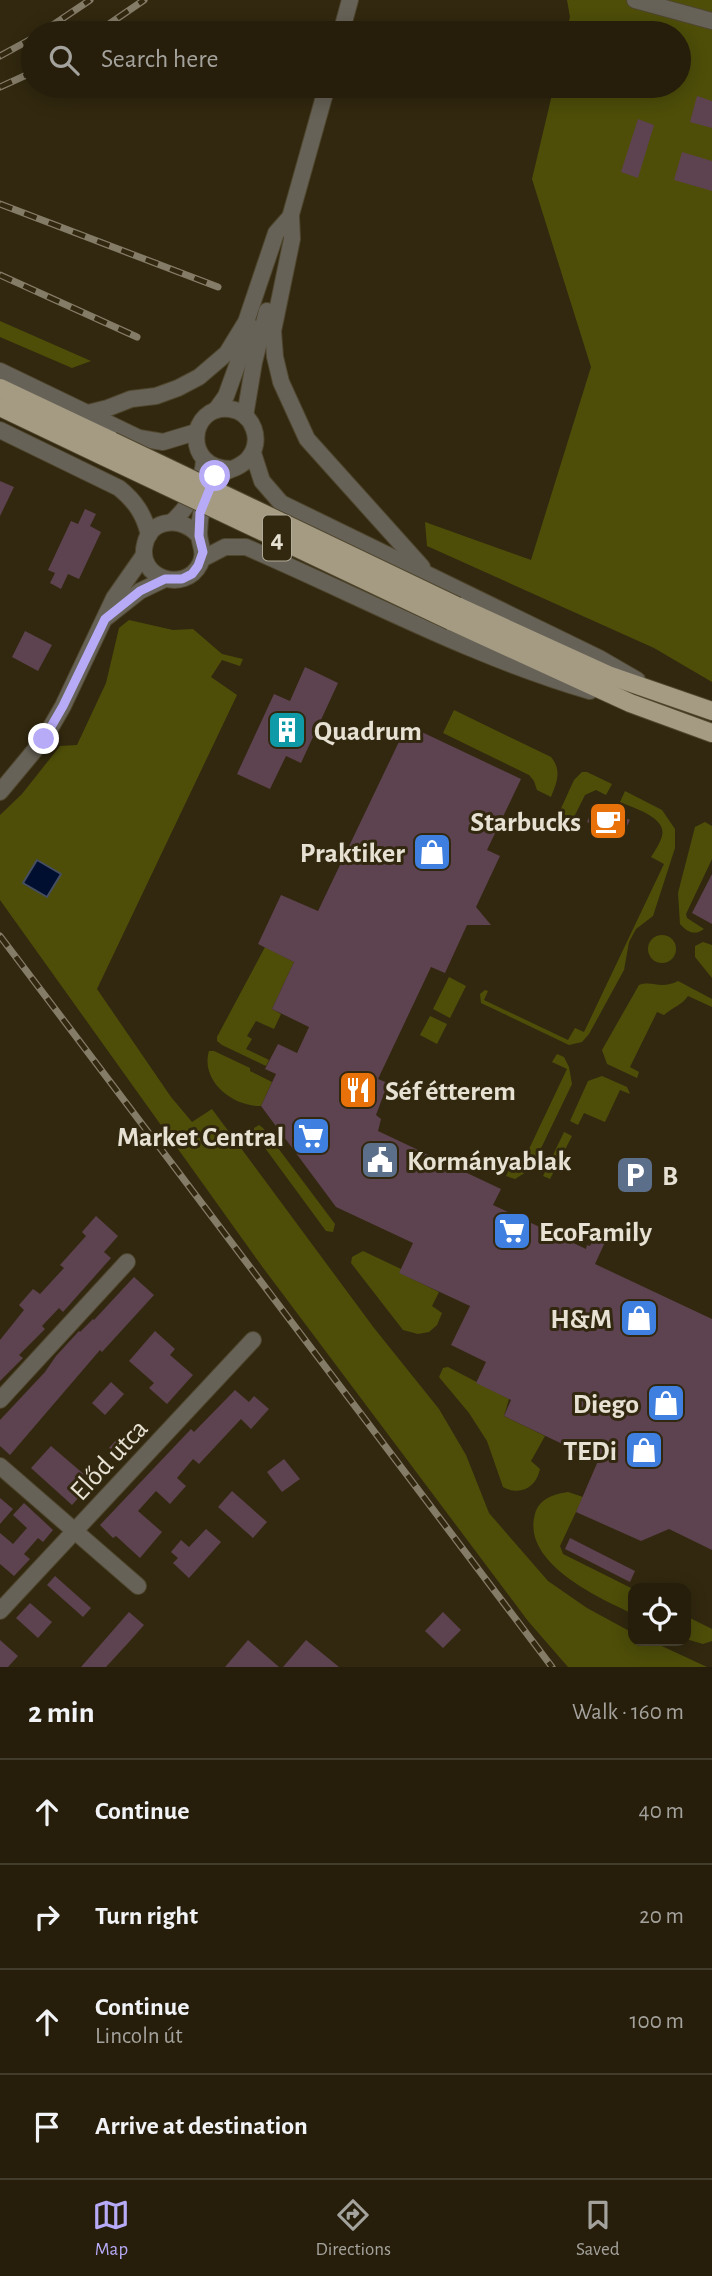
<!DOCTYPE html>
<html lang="en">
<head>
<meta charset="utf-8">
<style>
	body { margin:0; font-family:"Alegreya Sans",sans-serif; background:#2e2714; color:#f1f3f6 }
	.controls { position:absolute; right:21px; bottom:21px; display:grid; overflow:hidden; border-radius:14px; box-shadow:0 4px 18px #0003 }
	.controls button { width:63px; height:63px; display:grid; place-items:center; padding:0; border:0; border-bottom:2px solid #423c2c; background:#261e0b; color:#f1f3f6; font:35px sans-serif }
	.stop { position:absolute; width:21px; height:21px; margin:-16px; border:5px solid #b7abf8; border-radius:50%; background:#fff }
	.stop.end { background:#b7abf8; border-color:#fff; box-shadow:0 2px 7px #0008 }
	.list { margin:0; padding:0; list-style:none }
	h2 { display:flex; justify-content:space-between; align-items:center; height:91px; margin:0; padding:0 28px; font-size:30px }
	h2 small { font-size:23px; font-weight:400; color:#a4a29d }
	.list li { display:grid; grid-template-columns:46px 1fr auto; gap:21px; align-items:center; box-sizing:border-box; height:105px; padding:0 28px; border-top:2px solid #423c2c }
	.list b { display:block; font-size:26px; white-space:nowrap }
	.list p { margin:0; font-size:23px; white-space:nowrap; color:#a4a29d }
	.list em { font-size:23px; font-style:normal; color:#a4a29d }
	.icon { flex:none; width:38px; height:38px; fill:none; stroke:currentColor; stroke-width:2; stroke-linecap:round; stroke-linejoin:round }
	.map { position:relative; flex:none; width:712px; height:1667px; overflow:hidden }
	.search { position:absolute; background:#261e0b; box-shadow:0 4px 18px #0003; left:21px; right:21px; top:21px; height:77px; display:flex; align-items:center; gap:18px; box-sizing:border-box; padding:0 24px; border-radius:38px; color:#a4a29d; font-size:26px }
	.sheet { height:511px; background:#261e0b }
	nav { display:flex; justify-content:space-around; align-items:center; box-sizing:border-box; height:98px; border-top:2px solid #423c2c; background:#261e0b; font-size:19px; color:#a4a29d }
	nav a { display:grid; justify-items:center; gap:4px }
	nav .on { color:#b7abf8 }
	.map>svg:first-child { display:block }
	.green { fill:#4e4e09 }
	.water { fill:#000f2f; stroke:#454e60; stroke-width:2 }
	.building { fill:#5d424f }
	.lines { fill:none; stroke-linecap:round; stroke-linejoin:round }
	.minor-casing { stroke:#4f462e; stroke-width:18 }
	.major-casing { stroke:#4f462e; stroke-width:20 }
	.minor { stroke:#676257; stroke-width:16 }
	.major { stroke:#a59b83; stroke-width:18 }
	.rail-casing { stroke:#857c68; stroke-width:7 }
	.rail { stroke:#32280f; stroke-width:4.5; stroke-dasharray:13; stroke-linecap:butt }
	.major-bridge-casing { stroke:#4f462e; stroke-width:20; stroke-linecap:butt }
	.major-bridge { stroke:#a59b83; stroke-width:18 }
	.route { stroke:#b7abf8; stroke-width:9 }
	.labels { text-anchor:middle; stroke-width:6; stroke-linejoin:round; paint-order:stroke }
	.shield { fill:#32280f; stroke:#b1aa98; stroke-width:2 }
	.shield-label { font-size:26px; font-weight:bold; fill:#e7e1d3 }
	.poi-label { font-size:28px; font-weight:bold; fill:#e7e1d3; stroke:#32280f; text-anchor:end }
	.street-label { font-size:28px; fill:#e7e1d3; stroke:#32280f }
</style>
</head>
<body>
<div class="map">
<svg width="712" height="1667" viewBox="0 0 712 1667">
	<rect width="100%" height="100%" fill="#32280f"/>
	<g class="green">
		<path d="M567,0H712V682L654,648L427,546L425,522L531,560L591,367L532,179L554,86H679V33H566L570,17Z"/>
		<path d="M0,321L91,361L72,368L0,337Z"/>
		<path d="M129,620L173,630L193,629L222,654L243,659L240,666L222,660L211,677L237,695L97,989L171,1097L192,1122L212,1109L374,1328L439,1409L466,1455L489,1513L548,1581L587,1608L633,1633V1641H651L707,1667H568L528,1621L261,1265L0,900V815L22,794L60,746L77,745L106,683L119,628Z"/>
		<path d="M454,710L551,757C562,770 557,782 551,797L537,790L534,781L529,775L443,733Z"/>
		<path d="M582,772H587L612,784L606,795L596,790L585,795L572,821L558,815L574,780Z"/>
		<path d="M625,791L662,810L675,829V848L653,916L636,929L629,942L624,970L589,1034L582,1042L569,1045L481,1003L480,994L485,990L488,991L484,1000L568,1040L575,1028L584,1032L664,864L651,857C655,851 660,843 662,836C667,817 633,808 620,802Z"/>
		<path d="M705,822L712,826V859L686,914L687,918L704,929C695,936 687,932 680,924L678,893L695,827Z"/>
		<circle cx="662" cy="949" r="14"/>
		<path d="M703,942L712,945V978L695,957V946Z"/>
		<path d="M265,947L294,962L272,1009L281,1014L274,1029L256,1021L247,1036L252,1039L246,1049L269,1060L266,1066L222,1045L217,1041V1037Z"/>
		<path d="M449,977L466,986L450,1018L433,1009Z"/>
		<path d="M678,981L712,999V1007L688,996C682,1005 673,1007 664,1015L657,1012L630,1067L639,1072L637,1078L607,1064L602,1050L639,985C652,980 661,990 678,981Z"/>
		<path d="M430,1016L447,1024L437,1044L420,1035Z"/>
		<path d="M209,1051H214L250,1068V1071L272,1082L261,1106C233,1107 200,1081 209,1051Z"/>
		<path d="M557,1054L564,1057L569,1067L572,1084L531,1169L515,1179L506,1176L511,1165L520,1168L567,1069L552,1062Z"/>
		<path d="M602,1076L627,1087L630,1094L620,1090L605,1122L584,1113L578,1125L570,1121L588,1081Z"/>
		<path d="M259,1125L263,1128L335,1224L333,1232L326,1231L254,1133V1128Z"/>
		<path d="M564,1132L572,1136L550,1179L543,1176Z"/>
		<path d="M363,1251L401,1269L400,1273L439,1292L432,1306L442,1313L437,1325L429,1332L418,1334L403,1330L351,1263L352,1257Z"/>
		<path d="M448,1367L509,1399L504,1416L545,1436L531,1461L540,1469C536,1488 520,1496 503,1487L487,1441L469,1413L439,1377L443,1368Z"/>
		<path d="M568,1492L583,1497L560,1546L563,1554L633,1589V1614C599,1598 521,1563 535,1514C539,1499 553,1494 568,1492Z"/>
		<path d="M686,1616L712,1629V1641L703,1644L686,1639Z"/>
	</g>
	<path class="water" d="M37,860L61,874L47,897L23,883Z"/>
	<g class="building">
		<path d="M697,96L712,101V128L690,122Z"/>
		<path d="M638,119L654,125L638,178L621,172Z"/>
		<path d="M682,152L712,161V191L674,180Z"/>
		<path d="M0,481L14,487L0,516Z"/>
		<path d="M85,509L96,514L90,526L101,532L79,579L68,574L61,589L50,583L55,573L48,570L71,521L78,524Z"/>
		<path d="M25,631L52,645L38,671L12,657Z"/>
		<path d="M305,667L338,683L301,763L286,756L270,789L237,774L274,694L290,701Z"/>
		<path d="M407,725L521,779L487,850L500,856L476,907L491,925H467L445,973L431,967L378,1079L388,1083L376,1115L381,1119L378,1131L501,1189L493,1205L586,1249L587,1245L590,1246L595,1235L606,1240L595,1264L712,1319V1550L669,1529L641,1541L576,1512L598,1461L504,1416L511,1400L476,1383L486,1362L451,1345L470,1306L399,1273L413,1243L336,1207L261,1106L276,1074L265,1069L278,1044L297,1053L309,1027L272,1009L294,962L258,944L281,895L318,911Z"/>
		<path d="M595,804L630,820L621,838L587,822Z"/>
		<path d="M712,874V924L692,913Z"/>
		<path d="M96,1216L118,1236L104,1252L111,1258L63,1312L59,1308L42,1326L45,1329L19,1355L23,1358L0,1381V1340L24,1310L19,1305L33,1289L40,1294L64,1268L60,1265L86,1236L82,1232Z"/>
		<path d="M134,1277L154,1295L102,1352L100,1350L10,1455L0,1446V1420L45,1372L56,1356L79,1331L80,1332L93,1319L94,1320Z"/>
		<path d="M155,1331L175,1349L170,1355L193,1375L167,1404L149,1388L154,1383L129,1361Z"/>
		<path d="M111,1382L124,1394L105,1415L92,1403Z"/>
		<path d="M235,1390L249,1402L254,1396L269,1409L251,1429L241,1419L199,1464L193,1459L177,1478L186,1486L170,1504L156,1491L138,1511L162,1532L140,1558L116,1536L113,1538L100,1525L191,1429L194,1432Z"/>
		<path d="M118,1438L131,1450L122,1460L109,1448Z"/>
		<path d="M51,1446L93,1482L72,1505L31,1468Z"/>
		<path d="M284,1459L300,1479L282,1492L267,1472Z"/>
		<path d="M232,1491L267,1522L253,1538L218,1507Z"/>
		<path d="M0,1498L13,1509L0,1524Z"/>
		<path d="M24,1503L53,1530L43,1542L38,1538L24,1554L30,1559L14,1576L0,1564V1533L13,1544L27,1528L13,1515Z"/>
		<path d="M206,1529L221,1542L189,1578L173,1563L178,1558L171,1552L181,1540L189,1547Z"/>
		<path d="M570,1538L635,1571L630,1582L565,1549Z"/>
		<path d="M55,1576L91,1608L83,1617L47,1585Z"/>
		<path d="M30,1603L52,1622L38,1638L16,1618Z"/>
		<path d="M129,1612L144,1625L129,1642L106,1667H81Z"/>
		<path d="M443,1612L461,1630L443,1648L425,1631Z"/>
		<path d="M0,1640L18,1656L8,1667H0Z"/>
		<path d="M248,1640L279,1667H225Z"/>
		<path d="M306,1640L339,1667H283Z"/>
	</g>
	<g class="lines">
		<defs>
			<g id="minor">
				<path d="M635,0L712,21"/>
				<path d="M341,33L350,0"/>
				<path d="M291,216L292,239L273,331L275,357L281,382L307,439L422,567"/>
				<path d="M288,225L327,86"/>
				<path d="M0,371L139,438L163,442L196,432"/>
				<path d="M216,410L226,396L251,327"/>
				<path d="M88,413L108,408L131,399L156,396L178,388L199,377L227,353L246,322L276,233L291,216"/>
				<path d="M245,416L254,362L267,311"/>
				<path d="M0,430L119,488C135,501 144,514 149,535"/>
				<path d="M253,453L262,481L281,503L599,658L637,680"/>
				<path d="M173,521C190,505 203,483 204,460"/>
				<path d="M199,536C184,517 151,517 145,544C136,578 185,594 200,564C206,552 199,544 199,533C199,511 206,495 215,476C226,471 240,468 248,459C264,441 253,412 230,409C188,404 182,469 231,469"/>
				<path d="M202,559L225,547H246C360,596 470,656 590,691"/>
				<path d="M107,617L140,591L165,579"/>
				<path d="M0,792L44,739L63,706L114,598L144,555"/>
				<path d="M0,1400L127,1262"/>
				<path d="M0,1466L138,1586"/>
				<path d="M0,1611L253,1340"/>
			</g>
			<g id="major">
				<path d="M0,388L112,441"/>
				<path d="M0,407L103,456"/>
				<path d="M457,606L608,675L712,711"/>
				<path d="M451,621L630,703L712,733"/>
			</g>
		</defs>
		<use href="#minor" class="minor-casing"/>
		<use href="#major" class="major-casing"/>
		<use href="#minor" class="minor"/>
		<use href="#major" class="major"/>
		<defs>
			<g id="rail">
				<path d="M41,33L90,0"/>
				<path d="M96,33L144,0"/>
				<path d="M0,56L33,38"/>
				<path d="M0,87L33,72"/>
				<path d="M0,204L218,287"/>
				<path d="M0,275L137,337"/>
				<path d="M0,936L552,1667"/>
			</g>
		</defs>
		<use href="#rail" class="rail-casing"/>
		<use href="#rail" class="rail"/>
		<defs>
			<g id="major-bridge">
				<path d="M112,441L457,606"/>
				<path d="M103,456L451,621"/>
			</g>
		</defs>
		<use href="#major-bridge" class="major-bridge-casing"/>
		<use href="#major-bridge" class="major-bridge"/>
	</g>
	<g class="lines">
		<path class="route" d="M44,739L63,706L105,619L140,591L165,579H182L192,574L198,566L203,552L199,536L200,513L215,476"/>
	</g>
	<defs>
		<symbol id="building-square" viewBox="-11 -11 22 22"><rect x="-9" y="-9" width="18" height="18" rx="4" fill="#0f9aa8" stroke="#32280f"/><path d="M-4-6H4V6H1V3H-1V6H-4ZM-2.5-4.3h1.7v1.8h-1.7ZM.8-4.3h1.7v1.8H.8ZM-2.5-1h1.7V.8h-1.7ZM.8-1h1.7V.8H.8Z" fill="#fff"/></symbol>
		<symbol id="cafe-square" viewBox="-11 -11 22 22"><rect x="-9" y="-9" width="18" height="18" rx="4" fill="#e8710a" stroke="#32280f"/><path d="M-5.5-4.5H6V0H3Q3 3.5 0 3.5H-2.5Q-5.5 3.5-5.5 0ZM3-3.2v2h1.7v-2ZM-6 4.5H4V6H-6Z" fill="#fff"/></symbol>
		<symbol id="shop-square" viewBox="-11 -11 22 22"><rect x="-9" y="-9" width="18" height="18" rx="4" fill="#3f7fe0" stroke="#32280f"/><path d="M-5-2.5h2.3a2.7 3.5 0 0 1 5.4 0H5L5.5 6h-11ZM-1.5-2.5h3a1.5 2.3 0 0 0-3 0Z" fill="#fff"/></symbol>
		<symbol id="restaurant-square" viewBox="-11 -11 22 22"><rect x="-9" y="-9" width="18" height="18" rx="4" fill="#e8710a" stroke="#32280f"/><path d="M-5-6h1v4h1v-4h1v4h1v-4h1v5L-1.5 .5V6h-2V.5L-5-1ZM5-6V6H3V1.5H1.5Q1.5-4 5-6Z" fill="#fff"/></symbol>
		<symbol id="supermarket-square" viewBox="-11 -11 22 22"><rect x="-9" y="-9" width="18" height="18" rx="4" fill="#3f7fe0" stroke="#32280f"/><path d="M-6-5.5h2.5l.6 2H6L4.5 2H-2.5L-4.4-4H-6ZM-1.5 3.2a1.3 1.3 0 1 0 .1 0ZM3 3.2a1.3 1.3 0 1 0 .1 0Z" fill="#fff"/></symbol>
		<symbol id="civic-square" viewBox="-11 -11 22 22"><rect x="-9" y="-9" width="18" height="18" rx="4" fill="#5c6f8a" stroke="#32280f"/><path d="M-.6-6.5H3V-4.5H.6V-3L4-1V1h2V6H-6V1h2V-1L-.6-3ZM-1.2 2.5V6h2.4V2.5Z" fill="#fff"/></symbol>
		<symbol id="parking-square" viewBox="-11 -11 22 22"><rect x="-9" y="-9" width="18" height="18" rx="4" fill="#5c6f8a" stroke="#32280f"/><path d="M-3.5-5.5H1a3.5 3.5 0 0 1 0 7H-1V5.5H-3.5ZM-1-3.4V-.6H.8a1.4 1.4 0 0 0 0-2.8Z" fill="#fff"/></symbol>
	</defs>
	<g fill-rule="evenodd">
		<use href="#building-square" x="265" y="708" width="44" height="44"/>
		<use href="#cafe-square" x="586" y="799" width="44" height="44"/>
		<use href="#shop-square" x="410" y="830" width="44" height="44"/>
		<use href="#restaurant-square" x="336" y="1068" width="44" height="44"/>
		<use href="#supermarket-square" x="289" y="1114" width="44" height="44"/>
		<use href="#civic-square" x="358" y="1138" width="44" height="44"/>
		<use href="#parking-square" x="613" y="1153" width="44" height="44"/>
		<use href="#supermarket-square" x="490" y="1209" width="44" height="44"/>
		<use href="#shop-square" x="617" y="1296" width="44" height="44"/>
		<use href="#shop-square" x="644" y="1381" width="44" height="44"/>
		<use href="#shop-square" x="622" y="1428" width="44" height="44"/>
	</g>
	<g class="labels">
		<rect class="shield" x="263" y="515.5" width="28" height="45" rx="5"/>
		<g class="shield-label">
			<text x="277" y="547">4</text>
		</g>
		<g class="poi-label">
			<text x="314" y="740" text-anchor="start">Quadrum</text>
			<text x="581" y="831">Starbucks</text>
			<text x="405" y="862">Praktiker</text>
			<text x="385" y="1100" text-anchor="start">Séf étterem</text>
			<text x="284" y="1146">Market Central</text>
			<text x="407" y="1170" text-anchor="start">Kormányablak</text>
			<text x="662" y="1185" text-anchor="start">B</text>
			<text x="539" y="1241" text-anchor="start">EcoFamily</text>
			<text x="612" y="1328">H&amp;M</text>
			<text x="639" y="1413">Diego</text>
			<text x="617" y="1460">TEDi</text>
		</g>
		<g class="street-label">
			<text transform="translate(108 1459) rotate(-47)" y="10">Előd utca</text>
		</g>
	</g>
</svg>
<div class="controls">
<button><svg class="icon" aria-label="locate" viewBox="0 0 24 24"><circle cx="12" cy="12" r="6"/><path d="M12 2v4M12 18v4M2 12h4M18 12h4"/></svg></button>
</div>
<div class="stop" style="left:215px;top:476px"></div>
<div class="stop end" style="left:44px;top:739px"></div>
<div class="search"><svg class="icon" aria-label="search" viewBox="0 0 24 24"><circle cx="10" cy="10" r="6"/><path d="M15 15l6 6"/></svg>Search here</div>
</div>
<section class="sheet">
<h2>2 min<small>Walk · 160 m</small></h2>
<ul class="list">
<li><svg class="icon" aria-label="ahead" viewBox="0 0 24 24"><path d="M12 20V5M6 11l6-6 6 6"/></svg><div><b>Continue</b></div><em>40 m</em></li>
<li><svg class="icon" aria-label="right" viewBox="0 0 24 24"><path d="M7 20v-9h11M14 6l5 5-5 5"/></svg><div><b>Turn right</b></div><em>20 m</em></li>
<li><svg class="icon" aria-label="ahead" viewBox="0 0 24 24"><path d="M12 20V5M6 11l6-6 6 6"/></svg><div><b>Continue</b><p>Lincoln út</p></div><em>100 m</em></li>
<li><svg class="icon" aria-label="arrive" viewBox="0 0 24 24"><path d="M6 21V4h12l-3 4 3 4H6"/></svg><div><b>Arrive at destination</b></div></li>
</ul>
</section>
<nav>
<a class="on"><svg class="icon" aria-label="map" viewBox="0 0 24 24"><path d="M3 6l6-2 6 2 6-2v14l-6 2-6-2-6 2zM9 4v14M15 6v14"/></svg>Map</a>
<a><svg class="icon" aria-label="directions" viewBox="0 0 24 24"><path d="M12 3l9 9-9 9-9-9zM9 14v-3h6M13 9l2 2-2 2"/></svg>Directions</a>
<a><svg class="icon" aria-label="saved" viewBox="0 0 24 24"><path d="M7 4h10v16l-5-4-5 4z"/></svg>Saved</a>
</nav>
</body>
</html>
